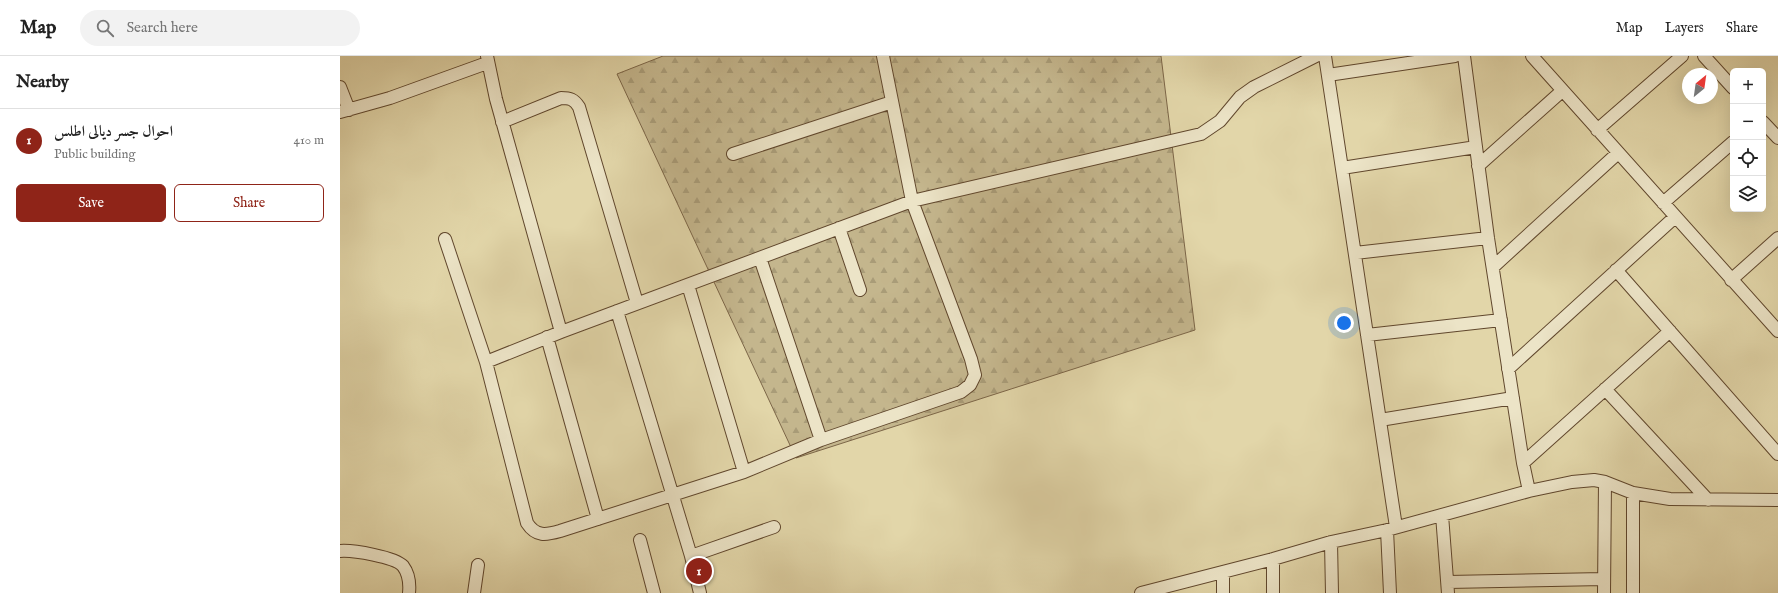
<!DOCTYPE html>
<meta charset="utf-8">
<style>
:root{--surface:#fff;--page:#f2f2f2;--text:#222;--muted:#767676;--line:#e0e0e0;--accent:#8f2418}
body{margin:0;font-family:"IM FELL English",Amiri,serif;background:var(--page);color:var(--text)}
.controls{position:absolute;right:12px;top:12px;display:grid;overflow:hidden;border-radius:6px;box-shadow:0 4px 16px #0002}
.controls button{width:36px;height:36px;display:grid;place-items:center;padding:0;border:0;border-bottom:1px solid var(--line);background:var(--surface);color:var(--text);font:20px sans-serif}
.compass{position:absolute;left:1342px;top:12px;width:36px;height:36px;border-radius:50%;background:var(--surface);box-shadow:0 4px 16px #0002;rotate:29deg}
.you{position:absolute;left:1004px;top:267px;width:14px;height:14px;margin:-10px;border:3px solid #fff;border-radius:50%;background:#1a73e8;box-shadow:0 0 0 6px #1a73e833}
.badge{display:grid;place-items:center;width:26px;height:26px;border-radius:50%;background:var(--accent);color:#fff;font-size:13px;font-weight:700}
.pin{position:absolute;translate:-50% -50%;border:2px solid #fff;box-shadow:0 1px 4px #0006}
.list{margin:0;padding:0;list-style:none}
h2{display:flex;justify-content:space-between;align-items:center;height:52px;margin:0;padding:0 16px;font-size:17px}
h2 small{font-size:13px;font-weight:400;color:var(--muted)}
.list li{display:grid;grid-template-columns:26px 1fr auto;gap:12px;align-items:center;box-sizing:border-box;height:64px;padding:0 16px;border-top:1px solid var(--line)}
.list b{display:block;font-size:15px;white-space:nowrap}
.list p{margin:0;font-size:13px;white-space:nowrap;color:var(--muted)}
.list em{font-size:13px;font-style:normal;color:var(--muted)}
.actions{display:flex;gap:8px;padding:12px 16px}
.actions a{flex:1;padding:9px 0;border:1px solid var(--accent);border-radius:6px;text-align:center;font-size:14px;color:var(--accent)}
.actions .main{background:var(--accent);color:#fff}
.icon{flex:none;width:22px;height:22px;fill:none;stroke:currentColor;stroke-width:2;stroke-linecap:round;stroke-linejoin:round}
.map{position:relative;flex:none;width:1438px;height:537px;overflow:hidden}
header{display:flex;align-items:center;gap:24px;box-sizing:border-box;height:56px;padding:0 20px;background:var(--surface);border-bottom:1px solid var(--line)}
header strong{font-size:19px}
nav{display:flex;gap:22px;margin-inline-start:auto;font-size:14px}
.search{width:280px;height:36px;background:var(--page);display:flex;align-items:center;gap:10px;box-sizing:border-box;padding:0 14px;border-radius:22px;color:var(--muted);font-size:15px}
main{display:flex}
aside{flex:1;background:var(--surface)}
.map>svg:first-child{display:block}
</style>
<header>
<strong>Map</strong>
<div class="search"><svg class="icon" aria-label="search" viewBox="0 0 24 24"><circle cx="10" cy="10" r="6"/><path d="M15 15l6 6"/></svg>Search here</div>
<nav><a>Map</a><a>Layers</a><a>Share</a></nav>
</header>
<main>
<aside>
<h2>Nearby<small></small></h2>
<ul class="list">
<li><span class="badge">1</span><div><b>احوال جسر ديالى اطلس</b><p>Public building</p></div><em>410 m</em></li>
</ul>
<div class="actions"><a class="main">Save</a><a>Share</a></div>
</aside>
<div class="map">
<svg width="1438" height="537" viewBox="0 0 1438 537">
<defs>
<pattern id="forest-firs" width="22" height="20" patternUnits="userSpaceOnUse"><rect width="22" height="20" fill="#c4b68d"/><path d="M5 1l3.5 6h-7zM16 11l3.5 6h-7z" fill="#a99c78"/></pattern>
</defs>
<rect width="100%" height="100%" fill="#e2d6a9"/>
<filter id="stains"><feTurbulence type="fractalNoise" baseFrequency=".005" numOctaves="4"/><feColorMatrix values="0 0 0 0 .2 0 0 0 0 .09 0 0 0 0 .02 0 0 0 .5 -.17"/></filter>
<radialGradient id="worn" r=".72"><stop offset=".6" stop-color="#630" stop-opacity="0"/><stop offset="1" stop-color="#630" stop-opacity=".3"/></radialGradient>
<!-- forest -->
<path fill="url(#forest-firs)" stroke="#7c6648" d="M 323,0 L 821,0 L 855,274 L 456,402 L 277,18 Z"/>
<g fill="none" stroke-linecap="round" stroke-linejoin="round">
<!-- minor casing -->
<g stroke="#60472d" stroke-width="14">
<path id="minor" d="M 147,0 L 156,43 L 221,276
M 985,0 L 1056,471
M 1124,0 L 1148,182 L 1183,407 L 1189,435
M 1192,0 L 1438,275
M 1364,0 L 1393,32
M 988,19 L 1115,0
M 0,31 L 9,54
M 0,56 L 50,42 L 147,7
M 162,66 L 221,42 C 230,42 234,43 239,51 L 297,247
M 1423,66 L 1438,82
M 1257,74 L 1342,0
M 393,98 L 552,46
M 1138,110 L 1222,35
M 1002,112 L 1136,91
M 1323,147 L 1393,86
M 499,172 L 520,234
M 105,183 L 146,306 L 187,467 C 196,481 206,479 220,475 L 404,416 L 481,384 L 621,336 L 630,329 L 635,319 L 631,303 L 572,145 L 543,0
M 1015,197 L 1148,182
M 420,202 L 481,384
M 1153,211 L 1278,97
M 1276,214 L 1438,398
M 1391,224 L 1438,182
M 348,229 L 404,416
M 277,255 L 351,500 L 360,537
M 1027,279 L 1161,264
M 207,281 L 258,463
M 146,306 L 221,276 L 572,145 L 861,78 L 880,65 L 900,41 L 914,31 L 976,0
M 1168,313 L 1335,161
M 1265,333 L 1368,444
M 1040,364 L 1173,342
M 1183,407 L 1330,275
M 1293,437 L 1293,537
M 1102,459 L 1108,537
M 1047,474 L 1050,537
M 300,484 L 314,537
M 991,486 L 992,537
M 0,495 C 13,494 55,501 63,510 C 69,518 70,527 69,537
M 351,500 L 434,471
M 933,503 L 933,537
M 883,516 L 883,537
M 1108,526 L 1264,523
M 134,537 L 138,509
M 801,537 L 933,503 L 991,486 L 1047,474 L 1189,435 L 1232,426 L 1254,424 L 1265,426 L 1293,437 L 1330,443 L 1438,444
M 1264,537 L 1265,426"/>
</g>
<!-- minor -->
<use href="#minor" stroke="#ece4c7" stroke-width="12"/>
</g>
<rect width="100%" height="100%" filter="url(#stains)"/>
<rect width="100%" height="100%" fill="url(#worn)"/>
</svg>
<div class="controls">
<button>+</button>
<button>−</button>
<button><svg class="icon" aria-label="locate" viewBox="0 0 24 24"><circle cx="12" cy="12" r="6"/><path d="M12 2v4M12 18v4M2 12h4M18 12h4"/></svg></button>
<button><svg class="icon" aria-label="layers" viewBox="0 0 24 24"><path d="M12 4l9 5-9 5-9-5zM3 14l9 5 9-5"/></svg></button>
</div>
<svg class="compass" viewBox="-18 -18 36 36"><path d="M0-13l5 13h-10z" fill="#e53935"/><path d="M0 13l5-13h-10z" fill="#767676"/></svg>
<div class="you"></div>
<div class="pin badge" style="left:359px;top:515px">1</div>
</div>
</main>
